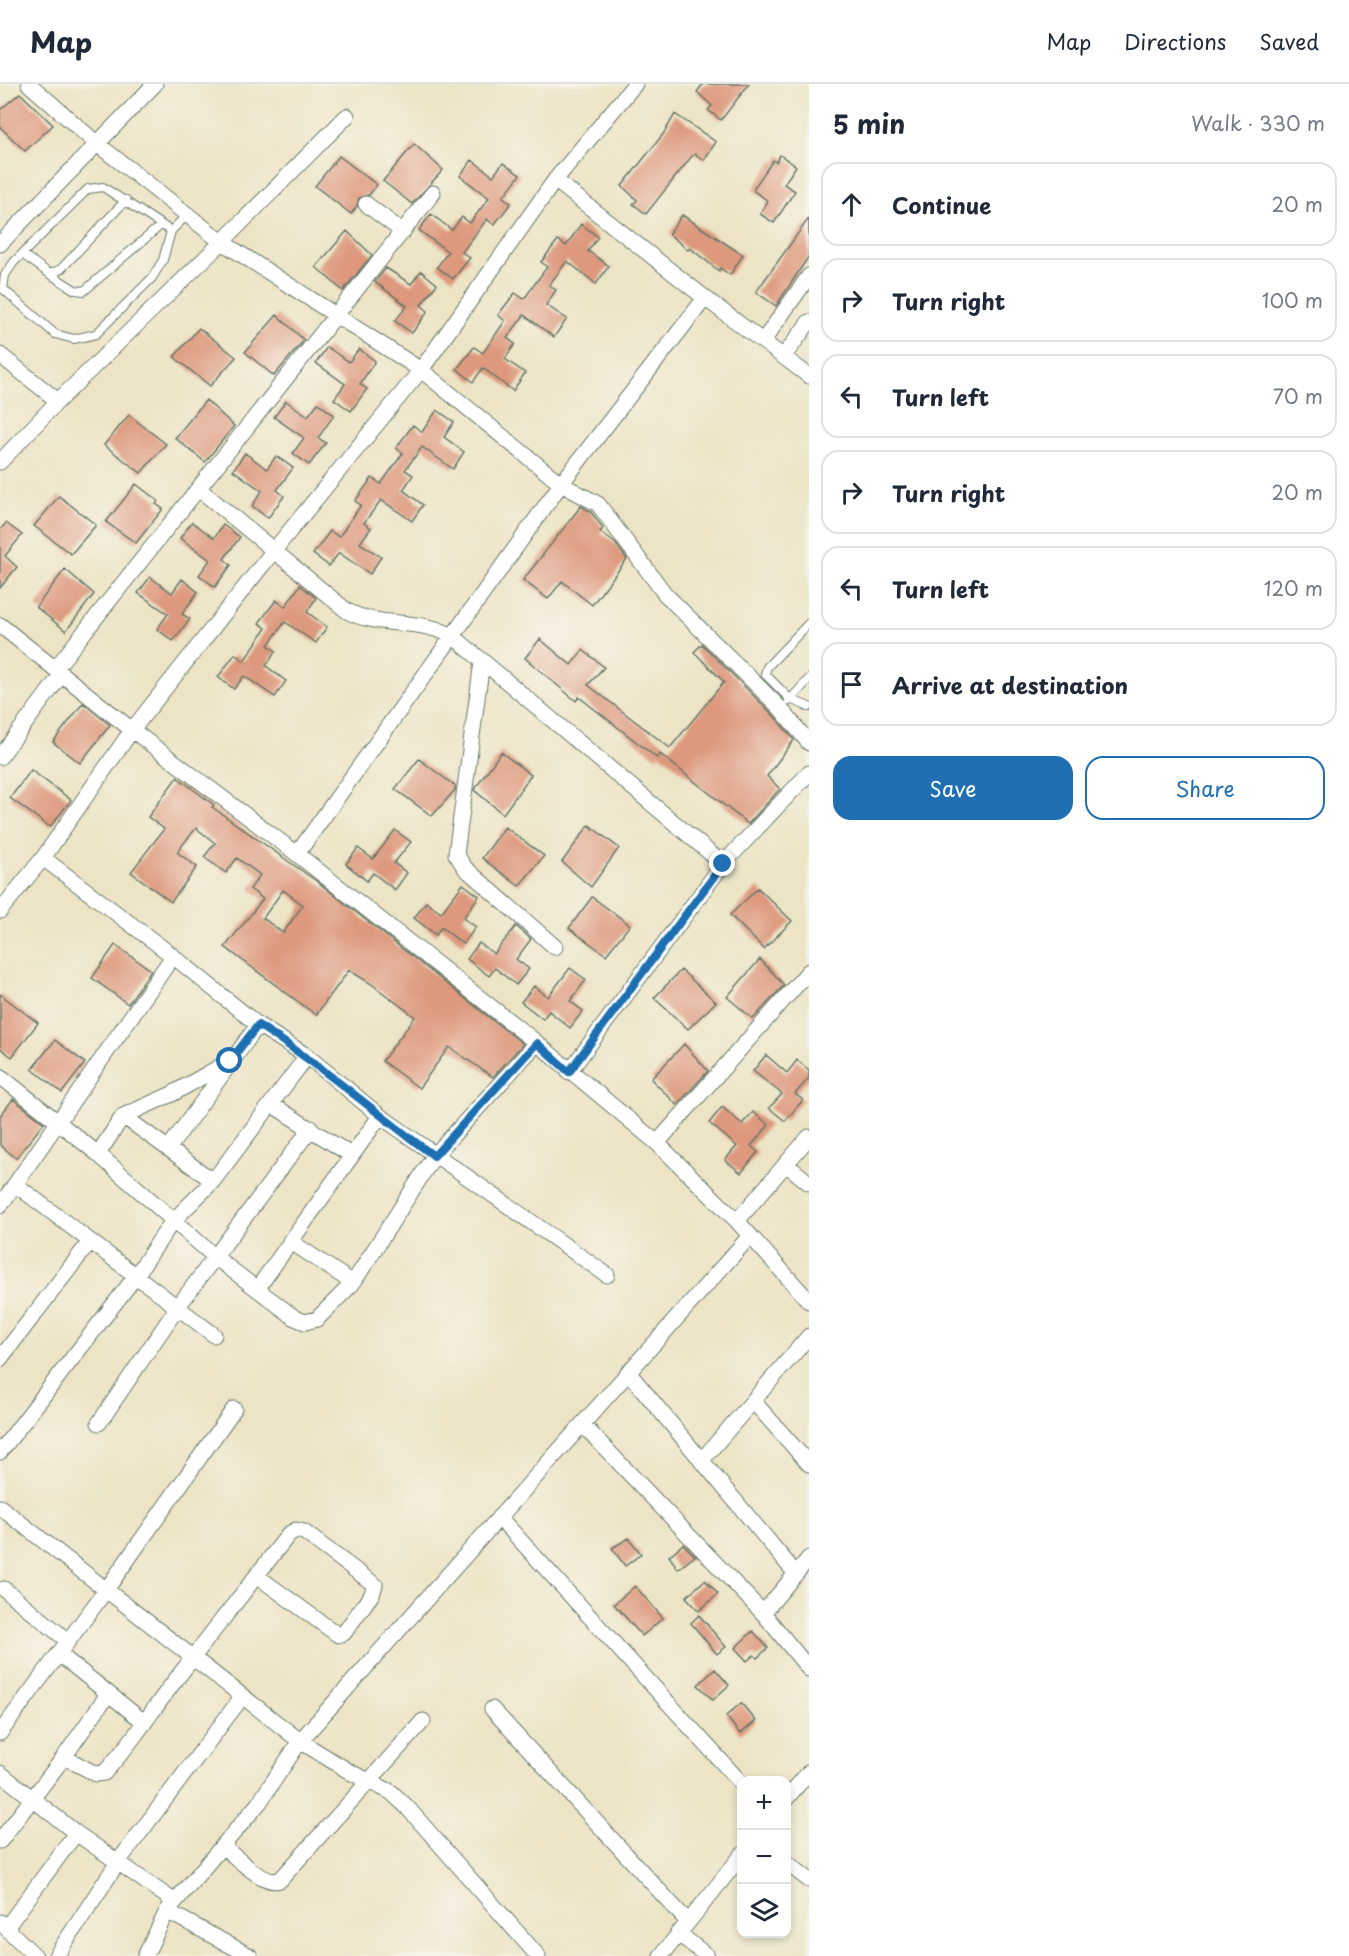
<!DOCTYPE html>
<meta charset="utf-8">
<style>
:root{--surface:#fff;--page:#f6f6f7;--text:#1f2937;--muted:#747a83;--line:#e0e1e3;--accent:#1f6fb2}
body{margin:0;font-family:"Playpen Sans",sans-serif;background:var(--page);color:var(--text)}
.controls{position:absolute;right:18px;bottom:18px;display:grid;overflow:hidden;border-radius:12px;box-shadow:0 3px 9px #0003}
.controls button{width:54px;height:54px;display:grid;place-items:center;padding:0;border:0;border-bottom:2px solid var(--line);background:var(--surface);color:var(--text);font:30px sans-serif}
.stop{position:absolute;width:18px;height:18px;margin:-14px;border:4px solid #1f6fb2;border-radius:50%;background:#fff}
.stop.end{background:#1f6fb2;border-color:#fff;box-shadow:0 2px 6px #0008}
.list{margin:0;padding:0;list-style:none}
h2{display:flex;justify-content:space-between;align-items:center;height:78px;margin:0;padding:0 24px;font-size:26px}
h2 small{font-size:20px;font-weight:400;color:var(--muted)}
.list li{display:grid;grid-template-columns:39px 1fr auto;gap:18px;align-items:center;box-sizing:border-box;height:84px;margin:0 12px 12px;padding:0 12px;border:2px solid var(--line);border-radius:18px}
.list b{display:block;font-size:22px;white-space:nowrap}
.list em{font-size:20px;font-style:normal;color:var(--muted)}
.actions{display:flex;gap:12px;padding:18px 24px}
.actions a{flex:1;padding:14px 0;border:2px solid var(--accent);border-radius:18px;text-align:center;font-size:21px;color:var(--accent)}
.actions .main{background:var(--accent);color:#fff}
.icon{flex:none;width:33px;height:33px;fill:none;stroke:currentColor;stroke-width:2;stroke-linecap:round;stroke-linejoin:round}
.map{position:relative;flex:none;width:809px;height:1872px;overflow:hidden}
header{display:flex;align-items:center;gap:36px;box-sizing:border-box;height:84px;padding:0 30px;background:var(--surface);border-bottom:2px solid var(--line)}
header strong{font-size:28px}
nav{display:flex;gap:33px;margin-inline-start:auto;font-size:21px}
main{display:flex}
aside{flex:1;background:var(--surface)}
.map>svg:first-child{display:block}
</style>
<header>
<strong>Map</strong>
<nav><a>Map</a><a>Directions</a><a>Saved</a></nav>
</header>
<main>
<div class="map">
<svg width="809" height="1872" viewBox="0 0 809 1872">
<rect width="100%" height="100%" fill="#f7f3e8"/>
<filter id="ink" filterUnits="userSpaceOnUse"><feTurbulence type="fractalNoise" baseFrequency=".0167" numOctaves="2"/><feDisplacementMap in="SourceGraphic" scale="12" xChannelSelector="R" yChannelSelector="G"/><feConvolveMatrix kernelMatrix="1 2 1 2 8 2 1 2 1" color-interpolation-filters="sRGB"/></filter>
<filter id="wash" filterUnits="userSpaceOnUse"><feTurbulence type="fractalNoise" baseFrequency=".008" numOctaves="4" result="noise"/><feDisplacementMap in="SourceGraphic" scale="24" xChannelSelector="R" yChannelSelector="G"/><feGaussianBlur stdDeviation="1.35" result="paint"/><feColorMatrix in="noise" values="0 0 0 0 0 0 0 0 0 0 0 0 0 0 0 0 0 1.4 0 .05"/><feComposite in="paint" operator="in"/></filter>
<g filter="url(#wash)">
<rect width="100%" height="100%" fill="#ece4c5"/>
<g id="blocks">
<!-- building -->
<path fill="#dd987d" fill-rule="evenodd" d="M 703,0 L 749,0 L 721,36 L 708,26 L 712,22 L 697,8 Z
M 20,9 L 53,41 L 25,67 L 0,43 L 0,26 Z
M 675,30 L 716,58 L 704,76 L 695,70 L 692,72 L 646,130 L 633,120 L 637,116 L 622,102 L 664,49 Z
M 414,60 L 443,86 L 412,120 L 383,97 Z
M 780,71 L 796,82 L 784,100 L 795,107 L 774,139 L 760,130 L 768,117 L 754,107 L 754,104 L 773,76 L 776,78 Z
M 339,72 L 377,101 L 369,111 L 359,114 L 357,122 L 351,130 L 315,102 Z
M 472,76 L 493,92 L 503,79 L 520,91 L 503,113 L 511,119 L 494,141 L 487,135 L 462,168 L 470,174 L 453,195 L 437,183 L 448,168 L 419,146 L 431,130 L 452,146 L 462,133 L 470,139 L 489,114 L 460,92 Z
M 682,131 L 743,171 L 730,191 L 720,184 L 719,187 L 690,164 L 688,166 L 669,150 Z
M 809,134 L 809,172 L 776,222 L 756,208 Z
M 581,140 L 598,153 L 588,167 L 609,182 L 596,200 L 567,177 L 549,201 L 556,206 L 546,221 L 567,235 L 554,253 L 524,231 L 507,254 L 515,260 L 505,275 L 525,289 L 513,307 L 483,284 L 473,298 L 457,285 L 474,263 L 483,269 L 505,237 L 498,231 L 515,209 L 524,215 L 547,183 L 541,178 L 558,156 L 566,162 Z
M 347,147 L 372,171 L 343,207 L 316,183 Z
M 386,184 L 411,200 L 421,187 L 437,200 L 421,221 L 428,227 L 412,249 L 395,237 L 407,222 L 375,198 Z
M 277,231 L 304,256 L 274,292 L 245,268 Z
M 199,244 L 236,273 L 210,302 L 174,273 Z
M 327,263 L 349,278 L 359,265 L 375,277 L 360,300 L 367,305 L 351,327 L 334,315 L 345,300 L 316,279 Z
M 206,316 L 234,342 L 205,378 L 175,354 Z
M 286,317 L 308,332 L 318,319 L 334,331 L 318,354 L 326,359 L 309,381 L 293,369 L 304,354 L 274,333 Z
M 437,326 L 454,338 L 444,353 L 464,368 L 453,385 L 422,363 L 405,386 L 413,391 L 403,406 L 423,421 L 412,437 L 381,416 L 364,439 L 371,444 L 360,459 L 381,473 L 370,490 L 339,469 L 329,482 L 313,470 L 330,447 L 339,453 L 361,421 L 355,417 L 372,394 L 381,400 L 403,369 L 396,364 L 413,341 L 422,348 Z
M 129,331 L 166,360 L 141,389 L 104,361 Z
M 245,369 L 267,385 L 276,372 L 293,384 L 277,406 L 284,412 L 268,434 L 252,422 L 262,407 L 233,386 Z
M 136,400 L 158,417 L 156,420 L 163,425 L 136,459 L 106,438 Z
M 59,412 L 96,441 L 71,470 L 34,442 Z
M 581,422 L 591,428 L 603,444 L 600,448 L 615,459 L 627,475 L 592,521 L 562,497 L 548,515 L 523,496 Z
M 192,438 L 214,454 L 223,441 L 240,453 L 224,475 L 231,481 L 215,503 L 199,491 L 210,476 L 180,454 Z
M 6,439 L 22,451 L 5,472 L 17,483 L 0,504 L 0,446 Z
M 65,485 L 94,510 L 66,547 L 36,523 Z
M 150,493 L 172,509 L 182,495 L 198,508 L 182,530 L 190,535 L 173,557 L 157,545 L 168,530 L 138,509 Z
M 300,501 L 316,514 L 307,528 L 327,543 L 316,559 L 285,538 L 268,561 L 276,567 L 266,582 L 286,597 L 275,613 L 244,592 L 234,605 L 218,593 L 235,570 L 244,577 L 266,544 L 259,539 L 276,516 L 285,523 Z
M 540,555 L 571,581 L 583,566 L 604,583 L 588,601 L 670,664 L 724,598 L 694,568 L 702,560 L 774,632 L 794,656 L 767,692 L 780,705 L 748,740 L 660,670 L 657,674 L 579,613 L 576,617 L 525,574 Z
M 83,619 L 110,641 L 80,679 L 53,658 Z
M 501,668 L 531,691 L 503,730 L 474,706 Z
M 419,675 L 455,702 L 455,706 L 432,732 L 395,705 Z
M 31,686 L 71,716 L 50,743 L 10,714 Z
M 177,693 L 214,721 L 212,723 L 319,799 L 523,960 L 493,993 L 449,963 L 419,1004 L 382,977 L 415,933 L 370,899 L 349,886 L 316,931 L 242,876 L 225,863 L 263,815 L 250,805 L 260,791 L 237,774 L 226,789 L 204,773 L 215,759 L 196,744 L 177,768 L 197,783 L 171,818 L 131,788 L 164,745 L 148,733 ZM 283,806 L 303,821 L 283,849 L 263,834 Z
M 589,741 L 619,764 L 591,803 L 562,778 Z
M 505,743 L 544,772 L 519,802 L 482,774 Z
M 395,746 L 411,758 L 394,779 L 407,789 L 395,806 L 373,789 L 367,797 L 346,780 L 358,764 L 373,775 Z
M 463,800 L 479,812 L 463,834 L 476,843 L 463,860 L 441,843 L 436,851 L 414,834 L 426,818 L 441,829 Z
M 758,804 L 792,837 L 764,865 L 730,831 Z
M 592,813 L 630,841 L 606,871 L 569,844 Z
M 516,842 L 531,855 L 516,875 L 529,885 L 516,901 L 495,884 L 489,892 L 467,875 L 479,859 L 494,870 Z
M 115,861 L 151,886 L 128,920 L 92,894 Z
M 760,875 L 784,901 L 753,935 L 727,913 Z
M 570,884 L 586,896 L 570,917 L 583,927 L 570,944 L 549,927 L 543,935 L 521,918 L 534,902 L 548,913 Z
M 681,886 L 716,918 L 688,945 L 654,914 Z
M 0,910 L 38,939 L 12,973 L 0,964 Z
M 55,956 L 85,979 L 62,1009 L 32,985 Z
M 684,960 L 708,987 L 677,1021 L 651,995 Z
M 766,971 L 787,989 L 797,976 L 809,986 L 809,994 L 795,1010 L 803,1016 L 785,1037 L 769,1024 L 782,1010 L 753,987 Z
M 13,1015 L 44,1039 L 16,1074 L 0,1061 L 0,1032 Z
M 722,1023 L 742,1040 L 753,1028 L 769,1041 L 751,1062 L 758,1068 L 741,1089 L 725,1076 L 737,1062 L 709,1039 Z
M 629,1454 L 641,1470 L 625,1482 L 612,1464 Z
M 683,1460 L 695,1472 L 678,1485 L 669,1472 Z
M 705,1496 L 718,1510 L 699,1527 L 686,1513 Z
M 635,1502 L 663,1534 L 642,1552 L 614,1520 Z
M 699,1531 L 726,1563 L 717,1570 L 691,1539 Z
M 753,1547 L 768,1564 L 757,1574 L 754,1571 L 747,1577 L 735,1564 Z
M 715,1585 L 729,1601 L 713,1616 L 698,1601 Z
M 741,1619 L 756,1637 L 740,1650 L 726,1632 Z"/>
</g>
</g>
<g filter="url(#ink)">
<use href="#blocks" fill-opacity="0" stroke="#677767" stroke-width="1.5"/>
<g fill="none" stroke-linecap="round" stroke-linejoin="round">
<!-- lane casing -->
<g stroke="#677767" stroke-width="10">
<path id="lane" d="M 171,147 L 103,103 L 88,105 L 14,178 L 5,191 L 3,205 L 55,250 L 74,255 L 96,250 L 152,194 L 163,176 L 171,147 L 187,131
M 22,170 L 50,190 L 61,185 L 126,116
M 50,190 L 75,206 L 84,207 L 161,141
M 809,539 L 767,583 L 765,590 L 790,615 L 809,623
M 789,617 L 809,595"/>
</g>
<!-- street casing -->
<g stroke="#677767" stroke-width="17">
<path id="street" d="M 29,0 L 96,59 L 222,158 L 421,286 L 561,400 L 598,420 L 665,510 L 781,625 L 809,659
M 555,96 L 705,214 L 809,292
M 366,120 L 403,148
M 0,160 L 155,0
M 763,257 L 809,192
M 0,271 L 58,317
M 784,272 L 809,238
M 0,378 L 58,317 L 222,158 L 347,32
M 199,405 L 347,527 C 381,545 421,533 454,553 L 723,780
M 0,541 L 132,646 L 297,770 L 537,959 L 657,1059 L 737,1137 L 809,1217
M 482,578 L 456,770 L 465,784 L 555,863
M 55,585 L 433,109
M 0,673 L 62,590
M 297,770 L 561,400 L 705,214
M 43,774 L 173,872 L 258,941 L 307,972 L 380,1032 L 607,1191
M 0,827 L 43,774 L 132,646 L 275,465 L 421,286 L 555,96 L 635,0
M 569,988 L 723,780 L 809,689
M 0,992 L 98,1070 L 215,1173 L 295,1234 L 305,1238 L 317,1235 L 353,1199 L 434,1072 L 537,959
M 271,1020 L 351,1071
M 123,1032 L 213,1097
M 657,1059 L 809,887
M 168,1065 L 258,941
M 98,1070 L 123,1032 L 172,1010 L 230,977
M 786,1080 L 809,1099
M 16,1101 L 214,1251
M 0,1122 L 173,872
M 737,1137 L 809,1053
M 290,1157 L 353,1199
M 257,1205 L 380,1032
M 0,1275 L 89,1159
M 628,1288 L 796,1490
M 753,1317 L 809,1380
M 99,1339 L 177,1224 L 311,1044
M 582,1340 L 763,1529 L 809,1585
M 0,1368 L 135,1193 L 172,1138 L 213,1097 L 307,972
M 701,1377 L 809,1252
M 0,1423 L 300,1657 L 350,1688 L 391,1708 L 406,1722 L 538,1872
M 499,1433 L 742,1700
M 4,1505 L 68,1557
M 763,1529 L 809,1474
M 59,1570 L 144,1638
M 492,1625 L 688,1838
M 0,1649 L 106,1506 L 234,1325
M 64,1673 L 108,1610
M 0,1689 L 76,1749 L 175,1818
M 786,1715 L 809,1688
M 0,1757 L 64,1673 L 96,1690 L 104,1689 C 129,1663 149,1631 171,1602 C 210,1551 249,1501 289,1450 L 296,1446 L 304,1448 L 375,1501 L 372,1510 L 344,1549 L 338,1551 L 257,1492
M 223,1763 C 237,1773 263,1802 280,1796 L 423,1637
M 786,1778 L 809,1796
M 167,1827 L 250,1872
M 0,1838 L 35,1872
M 6,1844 L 76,1749
M 678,1849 L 707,1872
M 56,1872 L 118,1778 L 242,1613
M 145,1872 L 167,1827 L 259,1719 L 300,1657 L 750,1152
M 661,1872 L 742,1771"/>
</g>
<!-- lane -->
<use href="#lane" stroke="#fff" stroke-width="8"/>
<!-- street -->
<use href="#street" stroke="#fff" stroke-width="15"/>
</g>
</g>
<g fill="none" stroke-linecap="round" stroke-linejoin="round" filter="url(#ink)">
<!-- route -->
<path stroke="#1f6fb2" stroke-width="8" d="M 230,977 L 258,941 C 320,980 375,1029 434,1072 L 537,959 L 569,988 L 723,780"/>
</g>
</svg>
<div class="controls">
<button>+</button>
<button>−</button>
<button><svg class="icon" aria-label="layers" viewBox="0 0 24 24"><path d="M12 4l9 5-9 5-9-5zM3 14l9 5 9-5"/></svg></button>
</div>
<div class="stop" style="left:230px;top:977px"></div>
<div class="stop end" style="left:723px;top:780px"></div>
</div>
<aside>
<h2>5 min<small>Walk · 330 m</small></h2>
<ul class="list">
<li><svg class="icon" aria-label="ahead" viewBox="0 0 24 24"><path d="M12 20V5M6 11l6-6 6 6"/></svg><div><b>Continue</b></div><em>20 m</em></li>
<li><svg class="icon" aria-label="right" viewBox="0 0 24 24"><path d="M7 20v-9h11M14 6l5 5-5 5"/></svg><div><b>Turn right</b></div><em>100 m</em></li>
<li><svg class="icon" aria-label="left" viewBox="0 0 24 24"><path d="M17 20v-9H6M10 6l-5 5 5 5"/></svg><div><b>Turn left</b></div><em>70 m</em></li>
<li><svg class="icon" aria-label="right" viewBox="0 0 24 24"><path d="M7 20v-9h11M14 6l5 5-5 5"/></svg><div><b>Turn right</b></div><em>20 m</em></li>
<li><svg class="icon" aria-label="left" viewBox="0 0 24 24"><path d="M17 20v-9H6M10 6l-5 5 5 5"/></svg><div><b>Turn left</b></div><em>120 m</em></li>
<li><svg class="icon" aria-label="arrive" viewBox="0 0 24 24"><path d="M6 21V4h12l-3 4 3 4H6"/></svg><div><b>Arrive at destination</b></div></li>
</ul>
<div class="actions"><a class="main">Save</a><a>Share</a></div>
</aside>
</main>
